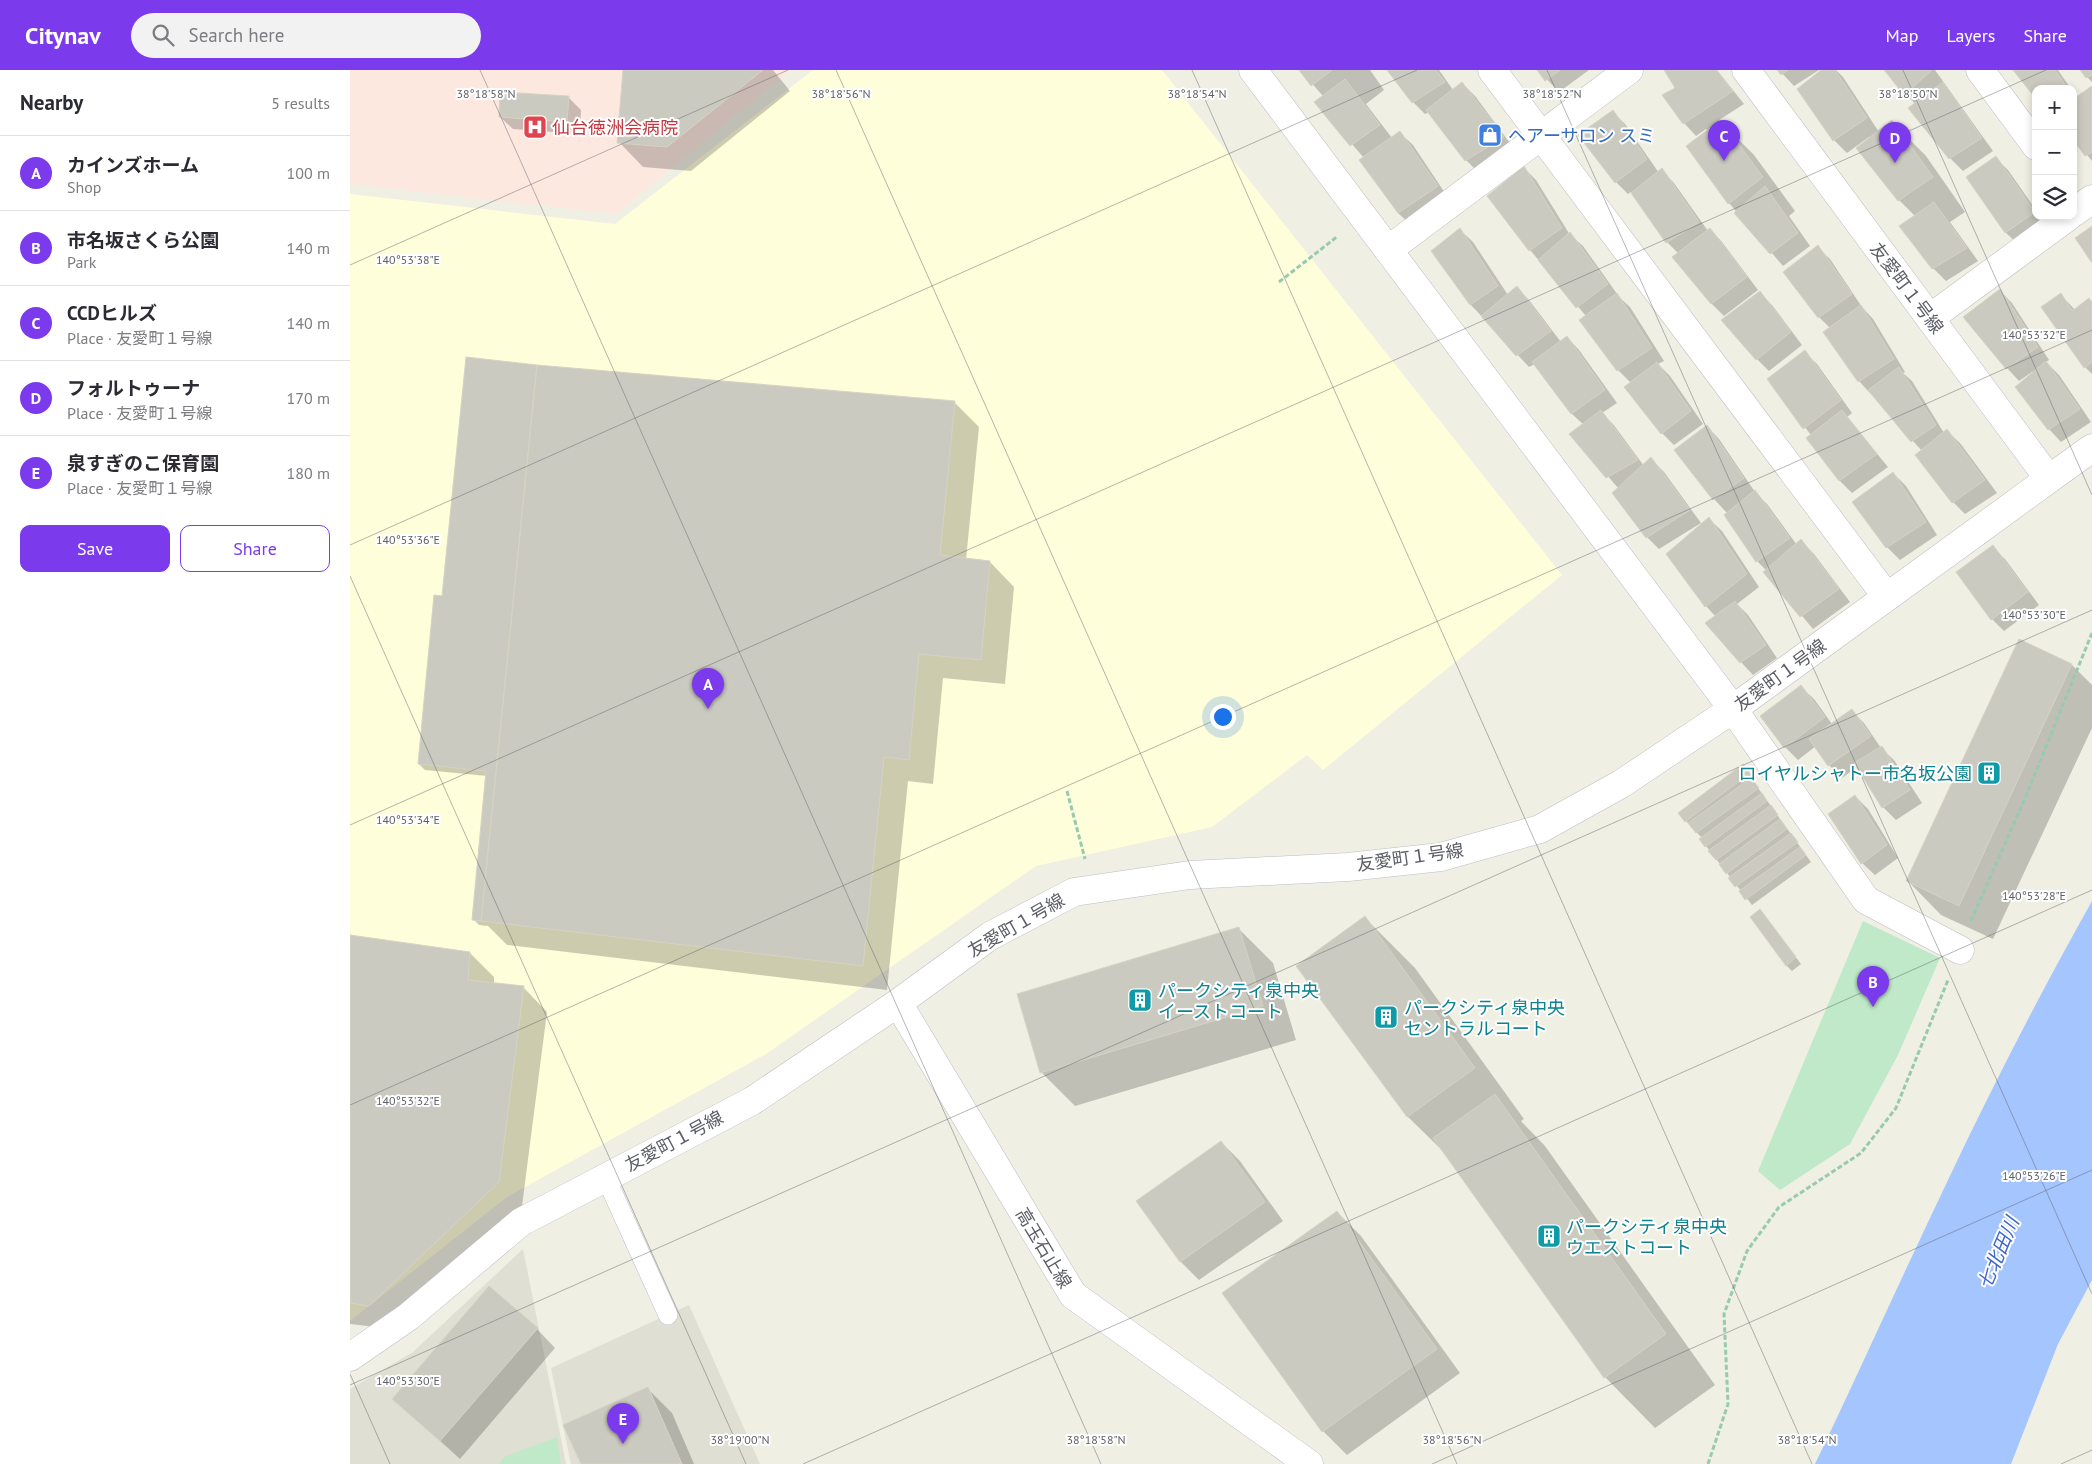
<!DOCTYPE html>
<meta charset="utf-8">
<style>
:root{--surface:#fff;--page:#f2f2f3;--text:#2b2b33;--muted:#7c7c81;--line:#e1e1e2;--accent:#7c3aed}
body{margin:0;font-family:"PT Sans","Noto Sans JP",sans-serif;background:var(--page);color:var(--text)}
.controls{position:absolute;right:15px;top:15px;display:grid;overflow:hidden;border-radius:10px;box-shadow:0 2px 8px #0003}
.controls button{width:45px;height:45px;display:grid;place-items:center;padding:0;border:0;border-bottom:1px solid var(--line);background:var(--surface);color:var(--text);font:25px sans-serif}
.you{position:absolute;left:872px;top:646px;width:18px;height:18px;margin:-12px;border:4px solid #fff;border-radius:50%;background:#1a73e8;box-shadow:0 0 0 8px #1a73e833}
.badge{display:grid;place-items:center;width:32px;height:32px;border-radius:50%;background:var(--accent);color:#fff;font-size:16px;font-weight:700}
.pin{position:absolute;translate:-50% -41px;filter:drop-shadow(0 1px 2px #0008)}
.pin::after{content:'';position:absolute;top:26px;width:18px;height:15px;background:inherit;clip-path:polygon(0 0,100% 0,50% 100%)}
.list{margin:0;padding:0;list-style:none}
h2{display:flex;justify-content:space-between;align-items:center;height:65px;margin:0;padding:0 20px;font-size:21px}
h2 small{font-size:16px;font-weight:400;color:var(--muted)}
.list li{display:grid;grid-template-columns:32px 1fr auto;gap:15px;align-items:center;box-sizing:border-box;height:75px;padding:0 20px;border-top:1px solid var(--line)}
.list b{display:block;font-size:19px;white-space:nowrap}
.list p{margin:0;font-size:16px;white-space:nowrap;color:var(--muted)}
.list em{font-size:16px;font-style:normal;color:var(--muted)}
.actions{display:flex;gap:10px;padding:15px 20px}
.actions a{flex:1;padding:11px 0;border:1px solid var(--accent);border-radius:10px;text-align:center;font-size:18px;color:var(--accent)}
.actions .main{background:var(--accent);color:#fff}
.icon{flex:none;width:28px;height:28px;fill:none;stroke:currentColor;stroke-width:2;stroke-linecap:round;stroke-linejoin:round}
.map{position:relative;flex:none;width:1742px;height:1394px;overflow:hidden}
header{display:flex;align-items:center;gap:30px;box-sizing:border-box;height:70px;padding:0 25px;background:var(--accent);color:#fff}
header strong{font-size:24px}
nav{display:flex;gap:28px;margin-inline-start:auto;font-size:18px}
.search{width:350px;height:45px;background:var(--page);display:flex;align-items:center;gap:12px;box-sizing:border-box;padding:0 18px;border-radius:28px;color:var(--muted);font-size:19px}
main{display:flex}
aside{flex:1;background:var(--surface)}
.map>svg:first-child{display:block}
</style>
<header>
<strong>Citynav</strong>
<div class="search"><svg class="icon" aria-label="search" viewBox="0 0 24 24"><circle cx="10" cy="10" r="6"/><path d="M15 15l6 6"/></svg>Search here</div>
<nav><a>Map</a><a>Layers</a><a>Share</a></nav>
</header>
<main>
<aside>
<h2>Nearby<small>5 results</small></h2>
<ul class="list">
<li><span class="badge">A</span><div><b>カインズホーム</b><p>Shop</p></div><em>100 m</em></li>
<li><span class="badge">B</span><div><b>市名坂さくら公園</b><p>Park</p></div><em>140 m</em></li>
<li><span class="badge">C</span><div><b>CCDヒルズ</b><p>Place · 友愛町１号線</p></div><em>140 m</em></li>
<li><span class="badge">D</span><div><b>フォルトゥーナ</b><p>Place · 友愛町１号線</p></div><em>170 m</em></li>
<li><span class="badge">E</span><div><b>泉すぎのこ保育園</b><p>Place · 友愛町１号線</p></div><em>180 m</em></li>
</ul>
<div class="actions"><a class="main">Save</a><a>Share</a></div>
</aside>
<div class="map">
<svg width="1742" height="1394" viewBox="0 0 1742 1394">
<rect width="100%" height="100%" fill="#f0efe4"/>
<!-- commercial -->
<path fill="#fffeda" d="M 463,0 L 812,0 L 1212,505 L 973,700 L 957,685 L 862,757 L 686,796 L 416,984 L 157,1127 L 0,1251 L 0,124 L 265,154 Z"/>
<!-- education -->
<path fill="#e0dfd3" d="M 173,1179 L 216,1394 L 0,1394 L 0,1319 L 63,1282 Z
M 339,1235 L 410,1394 L 221,1394 L 201,1298 Z"/>
<!-- medical -->
<path fill="#fde8e0" d="M 0,0 L 440,0 L 266,144 L 0,114 Z"/>
<!-- green -->
<path fill="#bfe9c8" d="M 1513,851 L 1590,888 L 1548,985 L 1500,1074 L 1430,1120 L 1408,1101 Z
M 207,1367 L 211,1394 L 149,1394 L 154,1387 Z"/>
<!-- water -->
<path fill="#a5c5ff" d="M 1742,831 L 1742,1210 L 1708,1274 L 1661,1394 L 1465,1394 C 1510,1300 1553,1204 1598,1110 C 1643,1015 1691,922 1742,831 Z"/>
<!-- shadow -->
<path fill="#0003" d="M 275,0 L 423,0 L 440,21 L 341,101 L 293,97 L 269,72 Z
M 950,0 L 1020,0 L 1034,20 L 1016,34 L 1042,68 L 1050,63 L 1063,75 L 1099,129 L 1061,155 L 1048,143 L 1014,88 L 966,32 L 973,26 Z
M 1038,0 L 1089,0 L 1103,20 L 1112,13 L 1125,26 L 1165,80 L 1128,102 L 1116,90 L 1079,42 L 1075,44 L 1063,32 Z
M 1188,0 L 1239,0 L 1209,22 Z
M 1316,0 L 1367,0 L 1394,34 L 1369,50 L 1404,85 L 1445,141 L 1439,146 L 1460,176 L 1433,196 L 1379,133 L 1358,61 L 1356,59 L 1346,66 L 1334,53 L 1313,25 L 1327,19 Z
M 1429,0 L 1469,0 L 1444,16 Z
M 1473,0 L 1486,0 L 1493,7 L 1529,62 L 1542,52 L 1576,86 L 1615,142 L 1600,152 L 1628,191 L 1596,211 L 1583,198 L 1565,146 L 1549,130 L 1519,67 L 1497,83 L 1484,70 L 1449,19 Z
M 1536,0 L 1585,0 L 1643,81 L 1613,101 L 1600,88 L 1565,34 Z
M 1665,0 L 1708,0 L 1721,19 L 1686,19 Z
M 1732,0 L 1742,0 L 1742,12 L 1737,7 Z
M 1742,18 L 1742,91 L 1723,68 L 1723,23 L 1727,28 Z
M 218,27 L 231,40 L 230,64 L 163,59 L 150,47 Z
M 1263,42 L 1275,54 L 1309,103 L 1312,100 L 1324,113 L 1358,161 L 1360,159 L 1372,172 L 1408,220 L 1374,246 L 1361,233 L 1328,183 L 1317,172 L 1281,122 L 1278,124 L 1266,112 Z
M 1646,88 L 1658,100 L 1686,140 L 1686,146 L 1690,146 L 1697,155 L 1668,174 L 1655,162 Z
M 1174,98 L 1186,110 L 1220,165 L 1233,176 L 1270,228 L 1280,237 L 1314,291 L 1308,294 L 1320,306 L 1353,354 L 1324,375 L 1312,363 L 1281,313 L 1268,300 L 1236,246 L 1180,180 Z
M 1110,160 L 1123,172 L 1158,225 L 1167,218 L 1179,230 L 1211,272 L 1217,267 L 1229,280 L 1267,333 L 1252,343 L 1263,354 L 1294,396 L 1301,389 L 1314,402 L 1351,453 L 1309,479 L 1297,467 L 1269,419 L 1221,364 L 1234,355 L 1222,344 L 1185,294 L 1179,297 L 1121,235 L 1082,181 Z
M 1467,177 L 1480,189 L 1512,237 L 1523,249 L 1555,302 L 1553,303 L 1562,311 L 1594,363 L 1597,361 L 1610,373 L 1647,423 L 1615,444 L 1603,432 L 1572,381 L 1509,311 L 1480,258 L 1469,247 L 1435,202 Z
M 1650,221 L 1662,233 L 1699,290 L 1696,292 L 1709,305 L 1741,352 L 1711,372 L 1699,359 L 1683,304 L 1682,302 L 1669,311 L 1657,298 Z
M 1410,223 L 1422,235 L 1452,275 L 1419,301 L 1407,289 Z
M 1711,225 L 1725,240 L 1742,233 L 1742,304 L 1735,297 Z
M 1454,282 L 1467,294 L 1502,343 L 1497,347 L 1538,397 L 1502,423 L 1490,411 L 1458,368 L 1461,365 L 1418,310 Z
M 186,296 L 605,333 L 629,357 L 616,490 L 640,492 L 664,517 L 655,614 L 593,608 L 583,714 L 558,711 L 537,920 L 157,875 L 137,855 L 137,856 L 129,855 L 123,849 L 137,706 L 75,700 L 69,694 L 93,527 Z
M 1357,356 L 1369,369 L 1405,422 L 1417,434 L 1447,475 L 1451,471 L 1464,484 L 1500,532 L 1463,559 L 1415,502 L 1417,501 L 1407,491 L 1375,445 L 1377,443 L 1364,429 Z
M 1543,403 L 1556,416 L 1587,465 L 1550,490 L 1537,477 L 1504,432 Z
M 1359,449 L 1372,461 L 1409,517 L 1387,534 L 1398,545 L 1427,588 L 1403,605 L 1391,592 L 1366,547 L 1356,536 Z
M 1642,477 L 1655,489 L 1689,535 L 1654,561 L 1642,549 Z
M 1670,570 L 1722,595 L 1742,615 L 1742,658 L 1643,869 L 1591,845 L 1558,811 Z
M 1451,617 L 1464,629 L 1482,654 L 1502,641 L 1514,653 L 1531,678 L 1544,690 L 1572,733 L 1546,750 L 1533,737 L 1508,696 L 1492,708 L 1479,695 L 1466,676 L 1448,690 L 1435,677 L 1412,646 Z
M 1393,695 L 1405,709 L 1403,711 L 1461,792 L 1402,835 L 1356,776 L 1352,768 L 1336,751 Z
M 1505,726 L 1518,739 L 1548,788 L 1525,805 L 1512,793 Z
M 1410,840 L 1451,894 L 1442,901 L 1436,895 Z
M 1015,848 L 1065,898 L 1174,1049 L 1171,1051 L 1195,1076 L 1365,1315 L 1305,1358 L 1255,1307 L 1097,1085 L 1058,1047 L 948,896 Z
M 889,859 L 923,893 L 946,970 L 725,1036 L 691,1002 Z
M 0,867 L 120,883 L 144,907 L 144,914 L 173,917 L 197,942 L 172,1136 L 44,1259 L 0,1254 Z
M 871,1072 L 890,1091 L 933,1151 L 849,1210 L 831,1192 L 788,1131 Z
M 987,1142 L 1011,1166 L 1110,1303 L 997,1385 L 973,1361 Z
M 187,1259 L 205,1278 L 110,1389 L 44,1329 Z
M 298,1319 L 322,1343 L 344,1394 L 232,1394 Z"/>
<!-- building -->
<path fill="#cbcac1" stroke="#d5d3c2" d="M 273,0 L 413,0 L 317,77 L 267,73 Z
M 949,0 L 982,0 L 961,16 Z
M 1037,0 L 1086,0 L 1095,12 L 1062,33 Z
M 1187,0 L 1210,0 L 1195,11 Z
M 1314,0 L 1366,0 L 1383,21 L 1333,54 L 1312,25 L 1325,18 Z
M 1427,0 L 1438,0 L 1431,5 Z
M 1471,0 L 1485,0 L 1517,48 L 1483,71 L 1447,19 Z
M 1534,0 L 1582,0 L 1554,25 Z
M 1663,0 L 1705,0 L 1716,16 L 1712,19 L 1686,19 L 1686,29 Z
M 1730,0 L 1742,0 L 1742,5 L 1736,8 Z
M 995,9 L 1030,55 L 1000,76 L 964,32 Z
M 1112,12 L 1154,67 L 1115,91 L 1076,40 Z
M 1593,12 L 1632,68 L 1599,89 L 1558,38 Z
M 1742,16 L 1742,82 L 1735,86 L 1723,70 L 1723,29 Z
M 150,22 L 219,26 L 217,52 L 149,47 Z
M 1263,40 L 1297,89 L 1265,113 L 1228,65 Z
M 1371,50 L 1413,107 L 1378,134 L 1336,76 Z
M 1542,50 L 1583,107 L 1548,131 L 1506,78 Z
M 1050,61 L 1088,116 L 1048,143 L 1009,90 Z
M 1646,86 L 1685,142 L 1655,163 L 1616,107 Z
M 1174,96 L 1212,158 L 1179,181 L 1137,126 Z
M 1312,98 L 1349,152 L 1316,173 L 1281,123 Z
M 1415,116 L 1448,163 L 1420,184 L 1384,143 Z
M 1584,132 L 1617,178 L 1582,199 L 1549,156 Z
M 1742,156 L 1742,193 L 1725,168 Z
M 1110,158 L 1148,216 L 1120,235 L 1081,181 Z
M 1360,158 L 1397,207 L 1361,234 L 1322,187 Z
M 1220,162 L 1258,214 L 1226,238 L 1188,190 Z
M 1468,175 L 1502,224 L 1468,248 L 1433,202 Z
M 1167,216 L 1201,261 L 1166,286 L 1131,246 Z
M 1650,219 L 1688,277 L 1656,299 L 1613,247 Z
M 1410,221 L 1441,262 L 1406,290 L 1371,250 Z
M 1267,223 L 1302,278 L 1267,301 L 1229,250 Z
M 1711,223 L 1722,241 L 1739,228 L 1742,232 L 1742,292 L 1734,298 L 1691,237 Z
M 1511,235 L 1544,289 L 1508,312 L 1473,262 Z
M 1217,266 L 1255,320 L 1221,344 L 1182,292 Z
M 1455,280 L 1491,330 L 1453,359 L 1417,309 Z
M 116,287 L 187,295 L 131,851 L 122,850 L 136,701 L 68,694 L 84,525 L 92,526 Z
M 1696,291 L 1730,339 L 1698,360 L 1665,317 Z
M 1307,292 L 1341,341 L 1311,364 L 1274,317 Z
M 187,295 L 605,331 L 590,485 L 640,491 L 631,590 L 569,584 L 559,690 L 534,687 L 513,896 L 131,851 Z
M 1549,297 L 1586,355 L 1561,372 L 1518,320 Z
M 1251,340 L 1288,390 L 1256,408 L 1219,364 Z
M 1492,340 L 1527,384 L 1489,411 L 1456,368 Z
M 1357,355 L 1394,408 L 1363,430 L 1324,380 Z
M 1597,359 L 1635,410 L 1602,433 L 1565,385 Z
M 1301,387 L 1340,440 L 1296,468 L 1262,423 Z
M 1543,402 L 1576,452 L 1536,478 L 1502,432 Z
M 1405,420 L 1440,468 L 1406,492 L 1374,445 Z
M 1359,447 L 1397,504 L 1355,537 L 1316,484 Z
M 1451,469 L 1489,519 L 1450,547 L 1413,502 Z
M 1643,475 L 1678,522 L 1641,550 L 1606,502 Z
M 1385,531 L 1416,575 L 1390,593 L 1355,553 Z
M 1669,569 L 1722,594 L 1609,836 L 1556,811 Z
M 1451,615 L 1475,647 L 1434,678 L 1410,646 Z
M 1502,639 L 1521,666 L 1478,696 L 1459,669 Z
M 1532,676 L 1560,720 L 1532,738 L 1504,693 Z
M 1393,694 L 1400,703 L 1335,752 L 1328,743 Z
M 1401,708 L 1409,718 L 1346,763 L 1338,753 Z
M 1412,723 L 1417,731 L 1355,777 L 1349,769 Z
M 1505,725 L 1537,775 L 1511,794 L 1478,744 Z
M 1421,735 L 1428,745 L 1366,790 L 1358,781 Z
M 1430,749 L 1437,759 L 1376,804 L 1369,794 Z
M 1441,763 L 1448,772 L 1385,817 L 1378,808 Z
M 1450,777 L 1456,785 L 1395,830 L 1389,821 Z
M 1410,839 L 1446,887 L 1436,896 L 1400,847 Z
M 1015,846 L 1125,998 L 1057,1047 L 946,896 Z
M 889,857 L 913,936 L 690,1003 L 667,924 Z
M 0,865 L 120,882 L 118,910 L 174,916 L 149,1112 L 19,1236 L 0,1233 Z
M 1145,1024 L 1316,1264 L 1254,1308 L 1083,1068 Z
M 871,1071 L 915,1132 L 830,1192 L 786,1131 Z
M 987,1141 L 1087,1279 L 972,1362 L 872,1223 Z
M 139,1216 L 188,1258 L 90,1371 L 42,1329 Z
M 298,1317 L 332,1394 L 231,1394 L 213,1355 Z"/>
<g fill="none" stroke-linecap="round" stroke-linejoin="round">
<!-- lane casing -->
<g stroke="#bcbdc4" stroke-width="20">
<path id="lane" d="M 256,1108 L 318,1245"/>
</g>
<!-- street casing -->
<g stroke="#bcbdc4" stroke-width="29">
<path id="street" d="M 903,0 L 1383,639 L 1516,830 L 1610,880
M 1142,0 L 1537,527
M 1630,0 L 1686,76
M 1723,143 L 1742,129
M 1038,180 L 1279,0
M 1580,248 L 1719,146
M 1699,409 L 1742,378
M 548,933 L 723,1225 L 959,1394
M 0,1287 L 58,1247 L 171,1152 L 402,1031 L 548,933 L 640,866 L 724,822 L 840,805 L 998,797 L 1091,787 L 1190,759 L 1271,714 L 1383,639 L 1699,409 L 1396,0"/>
</g>
<!-- path -->
<path stroke="#97cab0" stroke-width="3" stroke-dasharray="5 2.5" stroke-linecap="butt" d="M 929,212 L 988,166
M 717,721 L 735,789
M 1621,851 L 1676,726 L 1742,563
M 1358,1394 L 1378,1334 L 1374,1244 L 1397,1181 L 1429,1137 L 1511,1083 L 1546,1038 L 1598,910"/>
<!-- lane -->
<use href="#lane" stroke="#fff" stroke-width="19"/>
<!-- street -->
<use href="#street" stroke="#fff" stroke-width="28"/>
</g>
<!-- ticks -->
<path fill="none" stroke="#5c5e66" stroke-width="1" stroke-opacity="0.45" d="M 130,0 L 751,1394M 486,0 L 1107,1394M 842,0 L 1462,1394M 1197,0 L 1742,1224M 1553,0 L 1742,425M 0,195 L 438,0M 0,475 L 1067,0M 0,506 L 396,1394M 0,755 L 1696,0M 0,1035 L 1742,260M 0,1304 L 40,1394M 0,1315 L 1742,540M 453,1394 L 1742,820M 1082,1394 L 1742,1100M 1711,1394 L 1742,1380"/>
<!-- icons -->
<defs>
<g id="hospital-square" transform="scale(1.25)"><rect x="-9" y="-9" width="18" height="18" rx="4" fill="#e0444e" stroke="#fff"/><path d="M-5-5h3v3.5h4V-5h3V5h-3V1.5h-4V5h-3Z" fill="#fff"/></g>
<g id="shop-square" transform="scale(1.25)"><rect x="-9" y="-9" width="18" height="18" rx="4" fill="#3f7fe0" stroke="#fff"/><path d="M-5-2.5h2.3a2.7 3.5 0 0 1 5.4 0H5L5.5 6h-11ZM-1.5-2.5h3a1.5 2.3 0 0 0-3 0Z" fill="#fff"/></g>
<g id="building-square" transform="scale(1.25)"><rect x="-9" y="-9" width="18" height="18" rx="4" fill="#0f9aa8" stroke="#fff"/><path d="M-4-6H4V6H1V3H-1V6H-4ZM-2.5-4.3h1.7v1.8h-1.7ZM.8-4.3h1.7v1.8H.8ZM-2.5-1h1.7V.8h-1.7ZM.8-1h1.7V.8H.8Z" fill="#fff"/></g>
</defs>
<g fill-rule="evenodd">
<use href="#hospital-square" x="185" y="57"/>
<use href="#shop-square" x="1140" y="65"/>
<use href="#building-square" x="1639" y="703"/>
<use href="#building-square" x="790" y="930"/>
<use href="#building-square" x="1036" y="947"/>
<use href="#building-square" x="1199" y="1166"/>
</g>
<g text-anchor="middle" dominant-baseline="central" stroke-width="4" stroke-linejoin="round" paint-order="stroke">
<!-- health labels -->
<g font-size="18" fill="#be3a42" stroke="#fff" text-anchor="start">
<text x="202" y="57">仙台徳洲会病院</text>
</g>
<!-- shop labels -->
<g font-size="18" fill="#366cbe" stroke="#fff" text-anchor="start">
<text x="1158" y="65">ヘアーサロン スミ</text>
</g>
<!-- street labels -->
<g font-size="18" fill="#5c5e66" stroke="#fff">
<text transform="translate(1557 218) rotate(53)">友愛町１号線</text>
<text transform="translate(1430 605) rotate(-36)">友愛町１号線</text>
<text transform="translate(1060 787) rotate(-8)">友愛町１号線</text>
<text transform="translate(666 855) rotate(-30)">友愛町１号線</text>
<text transform="translate(324 1071) rotate(-28)">友愛町１号線</text>
<text transform="translate(694 1178) rotate(59)">高玉石止線</text>
</g>
<!-- culture labels -->
<g font-size="18" fill="#0d838f" stroke="#fff" text-anchor="start">
<text x="1622" y="703" text-anchor="end">ロイヤルシャトー市名坂公園</text>
<text x="808" y="920">パークシティ泉中央<tspan x="808" dy="21">イーストコート</tspan></text>
<text x="1054" y="937">パークシティ泉中央<tspan x="1054" dy="21">セントラルコート</tspan></text>
<text x="1216" y="1156">パークシティ泉中央<tspan x="1216" dy="21">ウエストコート</tspan></text>
</g>
<!-- water labels -->
<g font-size="19" font-style="italic" fill="#3e66cb" stroke="#fff">
<text transform="translate(1648 1183) rotate(-67)">七北田川</text>
</g>
</g>
<g font-size="12" text-anchor="middle" fill="#5c5e66" stroke="#fff" stroke-width="4" stroke-linejoin="round" paint-order="stroke">
<text x="136" y="28">38°18'58"N</text>
<text x="491" y="28">38°18'56"N</text>
<text x="847" y="28">38°18'54"N</text>
<text x="1202" y="28">38°18'52"N</text>
<text x="1558" y="28">38°18'50"N</text>
<text x="58" y="194">140°53'38"E</text>
<text x="1684" y="269">140°53'32"E</text>
<text x="58" y="474">140°53'36"E</text>
<text x="1684" y="549">140°53'30"E</text>
<text x="58" y="754">140°53'34"E</text>
<text x="1684" y="830">140°53'28"E</text>
<text x="58" y="1035">140°53'32"E</text>
<text x="1684" y="1110">140°53'26"E</text>
<text x="58" y="1315">140°53'30"E</text>
<text x="390" y="1374">38°19'00"N</text>
<text x="746" y="1374">38°18'58"N</text>
<text x="1102" y="1374">38°18'56"N</text>
<text x="1457" y="1374">38°18'54"N</text>
</g>
</svg>
<div class="controls">
<button>+</button>
<button>−</button>
<button><svg class="icon" aria-label="layers" viewBox="0 0 24 24"><path d="M12 4l9 5-9 5-9-5zM3 14l9 5 9-5"/></svg></button>
</div>
<div class="you"></div>
<div class="pin badge" style="left:358px;top:639px">A</div>
<div class="pin badge" style="left:1523px;top:937px">B</div>
<div class="pin badge" style="left:1374px;top:91px">C</div>
<div class="pin badge" style="left:1545px;top:93px">D</div>
<div class="pin badge" style="left:273px;top:1374px">E</div>
</div>
</main>
